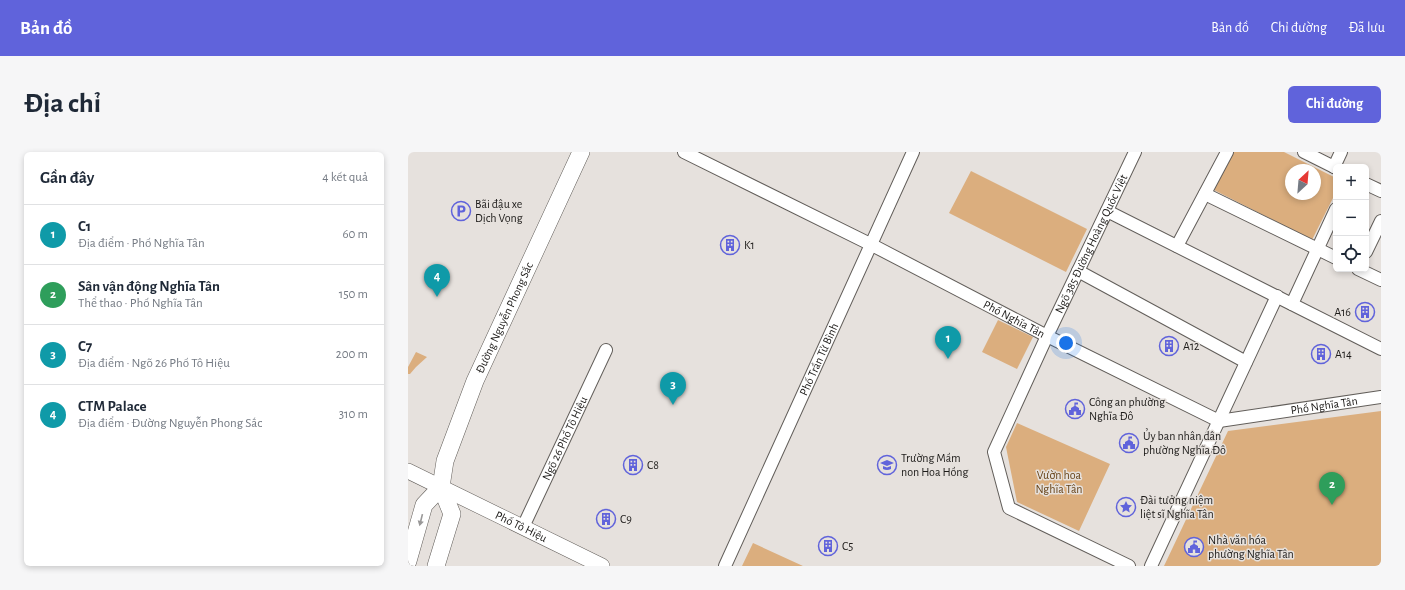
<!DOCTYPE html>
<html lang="vi">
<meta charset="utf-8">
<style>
:root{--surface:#fff;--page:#f6f6f7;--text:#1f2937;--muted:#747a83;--line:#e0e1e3;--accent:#6063db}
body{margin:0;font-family:"Alegreya Sans",sans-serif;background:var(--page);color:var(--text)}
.controls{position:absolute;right:12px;top:12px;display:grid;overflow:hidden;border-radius:6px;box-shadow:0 2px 6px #0003}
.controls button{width:36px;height:36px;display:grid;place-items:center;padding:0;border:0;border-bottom:1px solid var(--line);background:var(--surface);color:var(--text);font:20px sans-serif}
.compass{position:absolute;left:877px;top:12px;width:36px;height:36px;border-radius:50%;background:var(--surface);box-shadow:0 2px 6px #0003;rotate:26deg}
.you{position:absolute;left:658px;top:191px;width:14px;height:14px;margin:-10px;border:3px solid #fff;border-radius:50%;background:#1a73e8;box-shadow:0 0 0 6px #1a73e833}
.badge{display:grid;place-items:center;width:26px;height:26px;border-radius:50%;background:var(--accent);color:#fff;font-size:13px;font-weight:700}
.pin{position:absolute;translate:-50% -33px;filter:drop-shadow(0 1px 2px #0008)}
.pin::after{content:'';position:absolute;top:21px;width:14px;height:12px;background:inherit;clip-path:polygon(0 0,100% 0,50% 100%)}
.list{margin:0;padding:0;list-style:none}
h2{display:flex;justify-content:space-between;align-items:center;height:52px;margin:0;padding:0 16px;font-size:17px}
h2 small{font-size:13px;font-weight:400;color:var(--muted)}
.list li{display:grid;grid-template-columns:26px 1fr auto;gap:12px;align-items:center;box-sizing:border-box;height:60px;padding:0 16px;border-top:1px solid var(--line)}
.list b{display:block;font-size:15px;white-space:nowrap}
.list p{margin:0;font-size:13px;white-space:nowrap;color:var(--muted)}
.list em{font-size:13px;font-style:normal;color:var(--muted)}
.icon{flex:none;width:22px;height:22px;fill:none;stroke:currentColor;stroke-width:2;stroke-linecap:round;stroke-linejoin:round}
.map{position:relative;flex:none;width:973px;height:414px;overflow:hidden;border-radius:6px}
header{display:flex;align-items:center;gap:24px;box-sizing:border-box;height:56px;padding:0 20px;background:var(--accent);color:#fff}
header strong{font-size:19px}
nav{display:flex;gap:22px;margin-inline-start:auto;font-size:14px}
.intro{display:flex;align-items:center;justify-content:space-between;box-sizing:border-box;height:96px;padding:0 24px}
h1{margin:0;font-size:28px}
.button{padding:10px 18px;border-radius:6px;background:var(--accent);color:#fff;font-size:14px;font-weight:700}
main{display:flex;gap:24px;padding:0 24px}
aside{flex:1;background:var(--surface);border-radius:6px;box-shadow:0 2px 6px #0003}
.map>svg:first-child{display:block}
</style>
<header>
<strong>Bản đồ</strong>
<nav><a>Bản đồ</a><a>Chỉ đường</a><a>Đã lưu</a></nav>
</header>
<div class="intro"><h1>Địa chỉ</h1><a class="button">Chỉ đường</a></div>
<main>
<aside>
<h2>Gần đây<small>4 kết quả</small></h2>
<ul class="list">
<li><span class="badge" style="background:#0f9aa8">1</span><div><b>C1</b><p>Địa điểm · Phố Nghĩa Tân</p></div><em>60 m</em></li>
<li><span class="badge" style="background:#2e9e5b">2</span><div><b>Sân vận động Nghĩa Tân</b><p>Thể thao · Phố Nghĩa Tân</p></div><em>150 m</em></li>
<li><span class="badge" style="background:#0f9aa8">3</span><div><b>C7</b><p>Địa điểm · Ngõ 26 Phố Tô Hiệu</p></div><em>200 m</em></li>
<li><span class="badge" style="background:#0f9aa8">4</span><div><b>CTM Palace</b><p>Địa điểm · Đường Nguyễn Phong Sắc</p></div><em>310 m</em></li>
</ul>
</aside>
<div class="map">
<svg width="973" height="414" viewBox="0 0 973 414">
<rect width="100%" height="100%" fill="#e6e1dd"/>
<!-- green -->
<path fill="#dbae7e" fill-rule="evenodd" d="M 825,0 L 876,0 L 928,26 L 928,40 L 904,88 L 806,38 ZM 883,18 L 907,18 L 907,42 L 883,42 Z
M 563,19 L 679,77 L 658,120 L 541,61 Z
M 590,168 L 625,185 L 609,217 L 574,200 Z
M 8,200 L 19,205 L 8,215 L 2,222 L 0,222 L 0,215 Z
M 973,259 L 973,414 L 756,414 L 820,279 Z
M 609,271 L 702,312 L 671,379 L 609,350 L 598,295 Z
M 345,391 L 395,414 L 334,414 Z"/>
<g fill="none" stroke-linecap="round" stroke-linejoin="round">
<!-- minor casing -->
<g stroke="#625e5a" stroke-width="14">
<g id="minor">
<path id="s1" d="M 276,0 L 464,93 L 639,184 L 811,269 L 973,245"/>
<path d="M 896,0 L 928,16"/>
<path d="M 926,15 L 933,0"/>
<path d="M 958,32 L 973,39"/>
<path d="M 797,42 L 928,106"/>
<path d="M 699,59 L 973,197"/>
<path d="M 769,94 L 819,0"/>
<path d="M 958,100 L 973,69"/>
<path d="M 950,117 L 973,128"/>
<path d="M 670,119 L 838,210"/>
<path d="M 884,152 L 928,57"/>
<path id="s2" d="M 115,375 L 198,198"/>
<path id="s3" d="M 317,414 L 505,0"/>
<path id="s4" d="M 721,414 L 601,356 L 586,300 L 639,184 L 727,0"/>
<path d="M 743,414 L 869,144"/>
</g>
</g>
<!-- tertiary casing -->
<g stroke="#625e5a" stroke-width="16">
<g id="tertiary">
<path id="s5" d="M 0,319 L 194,414"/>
</g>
</g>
<!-- secondary casing -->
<g stroke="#625e5a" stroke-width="18">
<g id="secondary">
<path d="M 0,409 L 16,353 L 33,335"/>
<path id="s6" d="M 28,414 L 44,362 L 33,335 L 37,309 L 67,229 L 173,0"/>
</g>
</g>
<!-- minor -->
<use href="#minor" stroke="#fff" stroke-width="12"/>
<!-- tertiary -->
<use href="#tertiary" stroke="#fff" stroke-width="15"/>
<!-- secondary -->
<use href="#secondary" stroke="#fff" stroke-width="17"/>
</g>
<!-- one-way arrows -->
<defs><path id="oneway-solid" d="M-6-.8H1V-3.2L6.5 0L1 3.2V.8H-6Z"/></defs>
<use fill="#999898" href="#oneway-solid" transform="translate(13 368) rotate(104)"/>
<!-- icons -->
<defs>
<g id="parking-ring" transform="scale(1)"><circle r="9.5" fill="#e6e1dd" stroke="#6063db" stroke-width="1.5"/><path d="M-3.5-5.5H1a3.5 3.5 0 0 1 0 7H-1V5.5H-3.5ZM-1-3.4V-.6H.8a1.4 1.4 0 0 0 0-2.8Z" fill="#6063db"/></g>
<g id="building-ring" transform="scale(1)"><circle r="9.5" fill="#e6e1dd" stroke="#6063db" stroke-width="1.5"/><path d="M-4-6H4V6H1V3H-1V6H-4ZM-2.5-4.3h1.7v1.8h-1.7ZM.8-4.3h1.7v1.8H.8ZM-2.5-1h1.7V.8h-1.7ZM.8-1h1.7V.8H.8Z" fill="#6063db"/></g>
<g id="civic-ring" transform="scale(1)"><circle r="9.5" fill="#e6e1dd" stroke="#6063db" stroke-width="1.5"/><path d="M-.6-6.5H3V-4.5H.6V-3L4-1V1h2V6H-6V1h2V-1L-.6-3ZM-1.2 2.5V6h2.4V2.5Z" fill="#6063db"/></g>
<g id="school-ring" transform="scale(1)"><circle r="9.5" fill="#e6e1dd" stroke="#6063db" stroke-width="1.5"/><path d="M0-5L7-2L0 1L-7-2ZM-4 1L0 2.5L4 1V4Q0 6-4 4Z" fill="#6063db"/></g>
<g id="sight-ring" transform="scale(1)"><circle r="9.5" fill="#e6e1dd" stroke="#6063db" stroke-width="1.5"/><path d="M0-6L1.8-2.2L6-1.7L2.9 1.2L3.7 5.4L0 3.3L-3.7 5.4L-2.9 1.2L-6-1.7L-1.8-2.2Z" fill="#6063db"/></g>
</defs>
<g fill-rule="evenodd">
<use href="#parking-ring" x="53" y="59"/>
<use href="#building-ring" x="322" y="93"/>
<use href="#building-ring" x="957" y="160"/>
<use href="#building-ring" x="761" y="194"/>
<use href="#building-ring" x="913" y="202"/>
<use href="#civic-ring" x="667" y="257"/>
<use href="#civic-ring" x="721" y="291"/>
<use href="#building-ring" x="225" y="313"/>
<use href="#school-ring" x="479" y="313"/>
<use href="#sight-ring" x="718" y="355"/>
<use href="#building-ring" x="198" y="367"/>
<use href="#building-ring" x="420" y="394"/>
<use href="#civic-ring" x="786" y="395"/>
</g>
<g text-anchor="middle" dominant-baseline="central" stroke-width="3" stroke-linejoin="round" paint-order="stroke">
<!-- poi labels -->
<g font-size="12" fill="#1d1b19" stroke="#e6e1dd" text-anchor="start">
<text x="67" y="52">Bãi đậu xe<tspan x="67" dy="14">Dịch Vọng</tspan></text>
<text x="336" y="93">K1</text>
<text x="943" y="160" text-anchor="end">A16</text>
<text x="775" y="194">A12</text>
<text x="927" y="202">A14</text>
<text x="681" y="250">Công an phường<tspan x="681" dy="14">Nghĩa Đô</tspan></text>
<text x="735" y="284">Ủy ban nhân dân<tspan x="735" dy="14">phường Nghĩa Đô</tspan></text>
<text x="493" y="306">Trường Mầm<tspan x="493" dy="14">non Hoa Hồng</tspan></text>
<text x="239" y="313">C8</text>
<text x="732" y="348">Đài tưởng niệm<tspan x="732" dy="14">liệt sĩ Nghĩa Tân</tspan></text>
<text x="212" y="367">C9</text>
<text x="800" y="388">Nhà văn hóa<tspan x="800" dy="14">phường Nghĩa Tân</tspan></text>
<text x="434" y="394">C5</text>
</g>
<!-- street labels -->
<g font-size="12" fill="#1d1b19" stroke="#e6e1dd">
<text stroke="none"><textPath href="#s4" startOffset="421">Ngõ 385 Đường Hoàng Quốc Việt</textPath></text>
<text stroke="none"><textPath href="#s6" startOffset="265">Đường Nguyễn Phong Sắc</textPath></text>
<text stroke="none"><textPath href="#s1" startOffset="370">Phố Nghĩa Tân</textPath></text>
<text stroke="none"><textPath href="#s3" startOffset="227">Phố Trần Tử Bình</textPath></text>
<text stroke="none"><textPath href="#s1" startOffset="705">Phố Nghĩa Tân</textPath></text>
<text stroke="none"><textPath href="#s2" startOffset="98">Ngõ 26 Phố Tô Hiệu</textPath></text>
<text stroke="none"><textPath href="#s5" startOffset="126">Phố Tô Hiệu</textPath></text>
</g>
<!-- park labels -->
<g font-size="12" fill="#674318" stroke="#e6e1dd">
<text x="651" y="323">Vườn hoa<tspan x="651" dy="14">Nghĩa Tân</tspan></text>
</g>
</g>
</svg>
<div class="controls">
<button>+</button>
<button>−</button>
<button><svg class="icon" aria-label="locate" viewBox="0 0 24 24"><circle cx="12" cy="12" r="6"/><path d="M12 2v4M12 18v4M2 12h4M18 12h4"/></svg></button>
</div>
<svg class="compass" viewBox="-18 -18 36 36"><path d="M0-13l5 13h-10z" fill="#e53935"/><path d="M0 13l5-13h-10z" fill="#747a83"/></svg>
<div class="you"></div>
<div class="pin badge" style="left:540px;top:207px;background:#0f9aa8">1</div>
<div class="pin badge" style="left:924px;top:353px;background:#2e9e5b">2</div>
<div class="pin badge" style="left:265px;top:253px;background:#0f9aa8">3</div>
<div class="pin badge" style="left:29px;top:145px;background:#0f9aa8">4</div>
</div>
</main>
